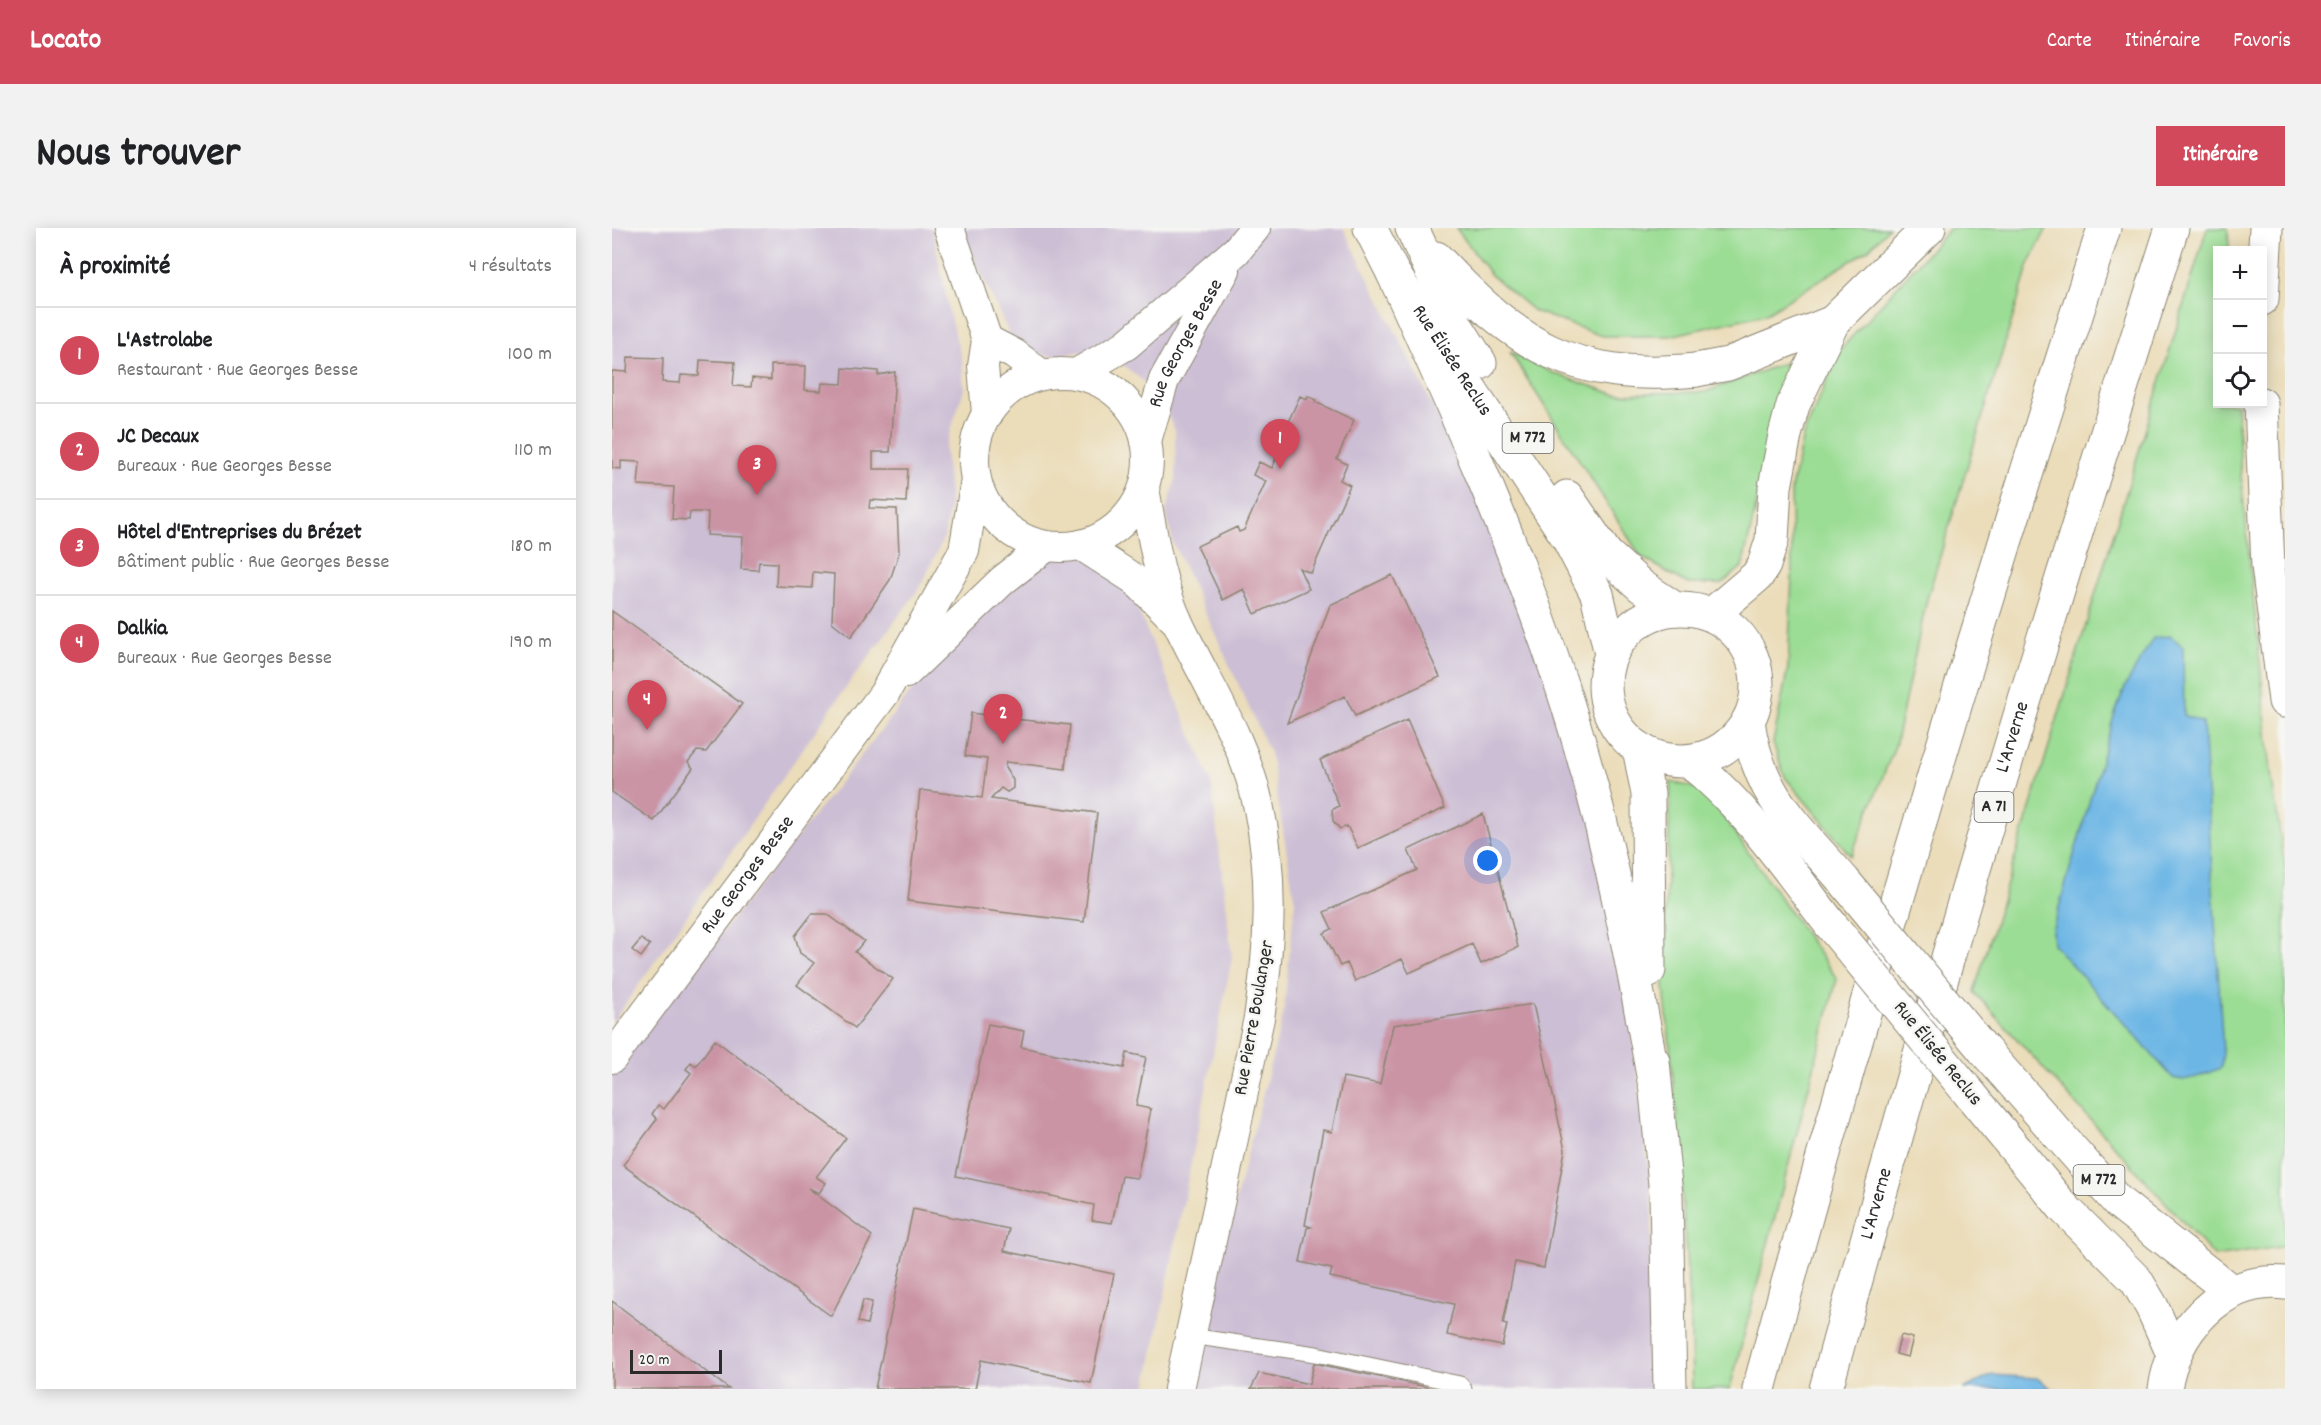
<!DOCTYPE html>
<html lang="fr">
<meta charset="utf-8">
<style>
:root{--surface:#fff;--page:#f2f2f2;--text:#202124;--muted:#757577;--line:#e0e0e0;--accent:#d1495b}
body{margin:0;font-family:Dekko,sans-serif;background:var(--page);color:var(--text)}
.controls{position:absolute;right:18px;top:18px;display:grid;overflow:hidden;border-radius:0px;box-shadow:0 3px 15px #0003}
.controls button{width:54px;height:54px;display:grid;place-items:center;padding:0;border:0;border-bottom:2px solid var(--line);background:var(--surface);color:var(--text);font:30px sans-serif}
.scale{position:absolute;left:18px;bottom:15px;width:92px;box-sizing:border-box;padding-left:6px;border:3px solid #2b2b2b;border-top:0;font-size:16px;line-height:21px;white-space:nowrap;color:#2b2b2b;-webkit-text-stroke:4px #f6f6f2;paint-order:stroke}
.you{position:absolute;left:876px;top:633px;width:21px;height:21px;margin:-15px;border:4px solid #fff;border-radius:50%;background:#1a73e8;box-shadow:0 0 0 9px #1a73e833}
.badge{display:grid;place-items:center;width:39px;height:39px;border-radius:50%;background:var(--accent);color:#fff;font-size:20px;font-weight:700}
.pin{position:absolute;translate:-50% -50px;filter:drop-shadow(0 2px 3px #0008)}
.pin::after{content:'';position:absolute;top:32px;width:21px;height:18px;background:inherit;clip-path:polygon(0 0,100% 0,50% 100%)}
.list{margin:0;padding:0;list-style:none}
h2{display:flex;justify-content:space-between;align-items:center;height:78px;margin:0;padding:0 24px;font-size:26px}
h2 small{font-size:20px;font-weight:400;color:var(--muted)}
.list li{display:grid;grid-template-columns:39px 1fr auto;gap:18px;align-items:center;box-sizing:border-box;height:96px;padding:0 24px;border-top:2px solid var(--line)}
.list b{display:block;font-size:22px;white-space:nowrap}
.list p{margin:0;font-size:20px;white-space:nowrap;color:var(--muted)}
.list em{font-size:20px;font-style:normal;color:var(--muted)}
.icon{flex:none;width:33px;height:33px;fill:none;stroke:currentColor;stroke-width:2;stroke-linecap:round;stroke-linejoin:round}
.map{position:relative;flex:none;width:1673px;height:1161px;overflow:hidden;border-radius:0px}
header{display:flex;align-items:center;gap:36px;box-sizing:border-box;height:84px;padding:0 30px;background:var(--accent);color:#fff}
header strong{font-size:28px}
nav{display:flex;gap:33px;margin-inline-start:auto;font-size:21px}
.intro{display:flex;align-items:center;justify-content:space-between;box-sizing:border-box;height:144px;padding:0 36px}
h1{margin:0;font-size:42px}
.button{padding:15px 27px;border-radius:0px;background:var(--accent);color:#fff;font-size:21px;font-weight:700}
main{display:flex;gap:36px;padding:0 36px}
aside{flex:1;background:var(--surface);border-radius:0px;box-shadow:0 3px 15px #0003}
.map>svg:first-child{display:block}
</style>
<header>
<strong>Locato</strong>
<nav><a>Carte</a><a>Itinéraire</a><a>Favoris</a></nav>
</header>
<div class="intro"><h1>Nous trouver</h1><a class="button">Itinéraire</a></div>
<main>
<aside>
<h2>À proximité<small>4 résultats</small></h2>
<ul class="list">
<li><span class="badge">1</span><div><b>L'Astrolabe</b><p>Restaurant · Rue Georges Besse</p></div><em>100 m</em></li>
<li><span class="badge">2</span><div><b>JC Decaux</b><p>Bureaux · Rue Georges Besse</p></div><em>110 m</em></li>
<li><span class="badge">3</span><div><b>Hôtel d'Entreprises du Brézet</b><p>Bâtiment public · Rue Georges Besse</p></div><em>180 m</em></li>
<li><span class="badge">4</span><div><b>Dalkia</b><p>Bureaux · Rue Georges Besse</p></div><em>190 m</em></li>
</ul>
</aside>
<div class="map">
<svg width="1673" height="1161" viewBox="0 0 1673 1161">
<rect width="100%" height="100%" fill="#f6f6f2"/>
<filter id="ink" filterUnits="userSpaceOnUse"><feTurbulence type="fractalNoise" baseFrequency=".0167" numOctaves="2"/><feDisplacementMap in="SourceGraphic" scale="12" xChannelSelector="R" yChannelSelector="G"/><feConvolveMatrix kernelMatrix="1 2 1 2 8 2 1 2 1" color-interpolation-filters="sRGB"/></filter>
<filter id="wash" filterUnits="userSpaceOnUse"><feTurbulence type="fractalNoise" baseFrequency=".008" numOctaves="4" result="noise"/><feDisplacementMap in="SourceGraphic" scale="24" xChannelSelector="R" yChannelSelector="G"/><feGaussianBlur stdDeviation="1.35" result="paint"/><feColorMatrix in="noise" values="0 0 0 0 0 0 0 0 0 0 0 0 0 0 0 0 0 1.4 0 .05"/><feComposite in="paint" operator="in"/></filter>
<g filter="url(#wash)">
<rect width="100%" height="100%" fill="#ebddba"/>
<!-- industrial -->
<path fill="#ccbed4" d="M 0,0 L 320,0 L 339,93 L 350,132 L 352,161 L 333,221 L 338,277 L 332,309 L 309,358 L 227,469 L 0,795 Z
M 348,0 L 731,0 L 900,334 L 976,569 L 1016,766 L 1040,970 L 1039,1161 L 578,1161 L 594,1087 L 671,788 L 683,674 L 658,525 L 561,315 L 554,284 L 564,250 L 563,202 L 543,163 L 498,126 L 467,124 L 438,128 L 415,123 L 400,112 Z
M 500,321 L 599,553 L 620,730 L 534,1161 L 0,1161 L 0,844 L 281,487 L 406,322 L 431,330 L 478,327 Z"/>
<!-- green -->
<path fill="#9bdd94" stroke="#638460" stroke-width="1.5" d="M 844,0 L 1277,0 L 1255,23 L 1153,86 L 1058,108 L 990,108 L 922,83 L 879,47 Z
M 1338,0 L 1435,0 L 1417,36 L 1315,371 L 1283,518 L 1239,628 L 1173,549 L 1161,515 L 1176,440 L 1180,348 L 1179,261 L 1191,208 L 1228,122 Z
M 1595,0 L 1616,0 L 1617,22 L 1606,22 L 1606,176 L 1625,176 L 1629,247 L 1659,545 L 1673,640 L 1673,1018 L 1603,1029 L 1362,764 Z
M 898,124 L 941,145 L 1002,166 L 1093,164 L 1178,133 L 1130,339 L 1109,356 L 1076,356 L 1029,329 Z
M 1059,554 L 1093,562 L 1225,751 L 1118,1161 L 1080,1161 L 1079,1103 L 1065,890 L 1051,748 Z"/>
<!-- water -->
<path fill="#6cb6e5" stroke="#4c7088" stroke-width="1.5" d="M 1558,408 L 1571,418 L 1572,487 L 1591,495 L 1611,825 L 1609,840 L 1585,849 L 1571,852 L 1561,850 L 1441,716 L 1440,703 L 1502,488 L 1513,459 L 1541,410 Z
M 1381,1147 L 1425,1150 L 1440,1161 L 1351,1161 Z"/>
<g id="blocks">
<!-- building -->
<path fill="#ca94a5" d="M 16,129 L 51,130 L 50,154 L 68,155 L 69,147 L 87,148 L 88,132 L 123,134 L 121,158 L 139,159 L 140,150 L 159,152 L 159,137 L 194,138 L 193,162 L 209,163 L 210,155 L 230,156 L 231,140 L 266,143 L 266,147 L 283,144 L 278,224 L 261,224 L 261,241 L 296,241 L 294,274 L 258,272 L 257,280 L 285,281 L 287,325 L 278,352 L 239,409 L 220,394 L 222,346 L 201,344 L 200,360 L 164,358 L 165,335 L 147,334 L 146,342 L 129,341 L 131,309 L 95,307 L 96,284 L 78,284 L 77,292 L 60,291 L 62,259 L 26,257 L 28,234 L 9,233 L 9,241 L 0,240 L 0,143 L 15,144 Z
M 688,168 L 695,171 L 696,168 L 704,172 L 703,174 L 742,192 L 725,231 L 735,236 L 728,252 L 738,257 L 699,345 L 687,340 L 697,361 L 643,386 L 632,361 L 611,372 L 585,318 L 625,299 L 627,304 L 632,302 L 654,253 L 641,247 L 647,234 L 660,240 L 667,224 L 670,225 L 676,211 L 670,207 Z
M 780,347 L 828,449 L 743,488 L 733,468 L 675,495 L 718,377 Z
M 0,383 L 130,476 L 94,524 L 85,523 L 76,534 L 81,540 L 42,593 L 0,564 Z
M 359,485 L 374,487 L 376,495 L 396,497 L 402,491 L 458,497 L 453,541 L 394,534 L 393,540 L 401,552 L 401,560 L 395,564 L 389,560 L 379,571 L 485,585 L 472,694 L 296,673 L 308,562 L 370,570 L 375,531 L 353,528 Z
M 795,492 L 833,580 L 746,620 L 735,598 L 728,601 L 721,593 L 720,582 L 727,578 L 708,532 Z
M 871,586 L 906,719 L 869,736 L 860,716 L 797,745 L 790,731 L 743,753 L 735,735 L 728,738 L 712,705 L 720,701 L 712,684 L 805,642 L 796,622 Z
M 200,686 L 215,686 L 252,713 L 243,724 L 281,751 L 243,800 L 185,757 L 202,735 L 188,725 L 183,708 Z
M 29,711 L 38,717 L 29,729 L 20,722 Z
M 921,776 L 953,922 L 932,1040 L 903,1034 L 891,1096 L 895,1097 L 890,1118 L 835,1107 L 842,1076 L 718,1049 L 720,1041 L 688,1034 L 695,1000 L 699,999 L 693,997 L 711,902 L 720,904 L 731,849 L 768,856 L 781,797 Z
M 376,796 L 412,803 L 409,819 L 512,840 L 515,825 L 534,829 L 524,878 L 539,881 L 525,950 L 510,948 L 500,995 L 480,992 L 482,977 L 344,948 Z
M 103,812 L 234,910 L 204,949 L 214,955 L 207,965 L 196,960 L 260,1008 L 219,1088 L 11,937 L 45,891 L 40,886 L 46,877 L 52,881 L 79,845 L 74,841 L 79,834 L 84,838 Z
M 301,981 L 397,1001 L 392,1023 L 502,1046 L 479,1155 L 369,1132 L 363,1161 L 263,1161 Z
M 251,1072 L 260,1074 L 255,1096 L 246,1094 Z
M 0,1073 L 117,1161 L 0,1161 Z
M 1289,1107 L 1301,1110 L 1296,1129 L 1284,1126 Z
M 702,1135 L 819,1160 L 819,1161 L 639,1161 L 647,1145 L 697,1156 Z"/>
</g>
</g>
<g filter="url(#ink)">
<use href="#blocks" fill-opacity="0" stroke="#8b8472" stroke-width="1.5"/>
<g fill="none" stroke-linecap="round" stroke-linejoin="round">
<!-- lane casing -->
<g stroke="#8b8472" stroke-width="17">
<path id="lane" d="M 578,1108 L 704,1126 L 848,1156 L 852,1161"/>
</g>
<!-- street casing -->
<g stroke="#8b8472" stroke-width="32">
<g id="street">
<path d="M 337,0 L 375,112 L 371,138 L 375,186"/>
<path d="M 375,112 L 402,126 L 430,147"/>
<circle cx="449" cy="232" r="87"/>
<path d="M 464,146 L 514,117 L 624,23 L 643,0"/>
<path id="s1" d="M 534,213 L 552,152 L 613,42"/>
<path d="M 532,260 C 540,305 547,355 567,397 C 595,456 632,512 646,576 C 662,648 658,718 647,790 L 567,1161"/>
<path d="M 469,317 L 522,351 L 562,391"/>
<path d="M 294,445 L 391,352 L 435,318"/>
<path id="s2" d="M 0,830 L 272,466 L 352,323 L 364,252"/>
</g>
</g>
<!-- primary casing -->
<g stroke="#8b8472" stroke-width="35">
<g id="primary">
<path id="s3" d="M 758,0 L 781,45 L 956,310 L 985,366 L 999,426"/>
<path d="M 800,0 L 845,99 L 868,135"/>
<path d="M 824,30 C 906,118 960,154 1084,142"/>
<path d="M 955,269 L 994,326 L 1029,358 L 1063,381"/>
<circle cx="1069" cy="457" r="76"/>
<path d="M 1136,493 C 1146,568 1185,599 1232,653"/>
<path d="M 1077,533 C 1133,577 1175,640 1219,697"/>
<path d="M 1372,822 L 1506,974 L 1620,1064"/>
<path d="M 1358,866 L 1452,980 L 1524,1052 L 1540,1079 L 1561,1126"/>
<path d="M 1553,1161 C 1561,1103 1610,1048 1673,1055"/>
</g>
</g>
<!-- highway casing -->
<g stroke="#8b8472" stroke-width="35">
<g id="highway">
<path d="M 781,45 C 843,180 902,315 949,456 C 992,586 1018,720 1042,853"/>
<path d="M 1650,71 L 1654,0"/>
<path d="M 1084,142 L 1116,136 L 1221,94"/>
<path d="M 1649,176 L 1656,338 L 1673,473"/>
<path d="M 1099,387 L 1145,348 L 1152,337 L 1160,312 L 1163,259 L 1173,207 L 1181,177 L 1221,94 L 1317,0"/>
<path d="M 1027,520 L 1036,566 L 1037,742"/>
<path d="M 1041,833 L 1054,967 L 1058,1161"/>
<path d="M 1147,1161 C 1252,771 1369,384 1492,0"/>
<path id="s4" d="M 1214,1161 C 1320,771 1437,384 1560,0"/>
</g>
</g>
<!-- lane -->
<use href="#lane" stroke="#fff" stroke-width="15"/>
<!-- street -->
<use href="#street" stroke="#fff" stroke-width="30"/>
<!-- primary -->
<use href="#primary" stroke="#fff" stroke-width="33"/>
<!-- highway -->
<use href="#highway" stroke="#fff" stroke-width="33"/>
<!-- primary-bridge casing -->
<g stroke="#8b8472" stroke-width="35" stroke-linecap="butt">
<path id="primary-bridge" d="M 1232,653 L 1372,822
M 1219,697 L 1358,866"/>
</g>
<!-- primary-bridge -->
<use href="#primary-bridge" stroke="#fff" stroke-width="33"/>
</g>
</g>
<g text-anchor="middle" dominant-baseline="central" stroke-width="5" stroke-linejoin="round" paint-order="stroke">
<!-- shield labels -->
<g fill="#f6f6f2" stroke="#686867" stroke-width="1.5">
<rect x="890.5" y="195" width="51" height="30" rx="4.5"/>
<rect x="1362.5" y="564" width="39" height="30" rx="4.5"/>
<rect x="1461.5" y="937" width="51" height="30" rx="4.5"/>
</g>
<g font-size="18" font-weight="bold" fill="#2b2b2b">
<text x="916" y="210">M 772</text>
<text x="1382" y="579">A 71</text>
<text x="1487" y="952">M 772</text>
</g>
<!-- street labels -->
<g font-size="20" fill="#2b2b2b" stroke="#f6f6f2">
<text stroke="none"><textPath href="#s1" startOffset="106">Rue Georges Besse</textPath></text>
<text stroke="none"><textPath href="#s3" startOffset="156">Rue Élisée Reclus</textPath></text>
<text stroke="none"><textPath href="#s4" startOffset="678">L'Arverne</textPath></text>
<text stroke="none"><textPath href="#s2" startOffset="228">Rue Georges Besse</textPath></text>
<text transform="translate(643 790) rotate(-80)">Rue Pierre Boulanger</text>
<text transform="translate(1325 826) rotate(51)">Rue Élisée Reclus</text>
<text stroke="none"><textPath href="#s4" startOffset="192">L'Arverne</textPath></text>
</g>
</g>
</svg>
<div class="controls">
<button>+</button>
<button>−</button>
<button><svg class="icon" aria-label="locate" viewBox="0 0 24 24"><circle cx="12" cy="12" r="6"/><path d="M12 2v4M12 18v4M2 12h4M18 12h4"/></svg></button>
</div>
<div class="scale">20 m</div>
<div class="you"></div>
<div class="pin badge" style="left:668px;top:241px">1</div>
<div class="pin badge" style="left:391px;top:516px">2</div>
<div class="pin badge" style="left:145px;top:267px">3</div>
<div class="pin badge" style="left:35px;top:502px">4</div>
</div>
</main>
